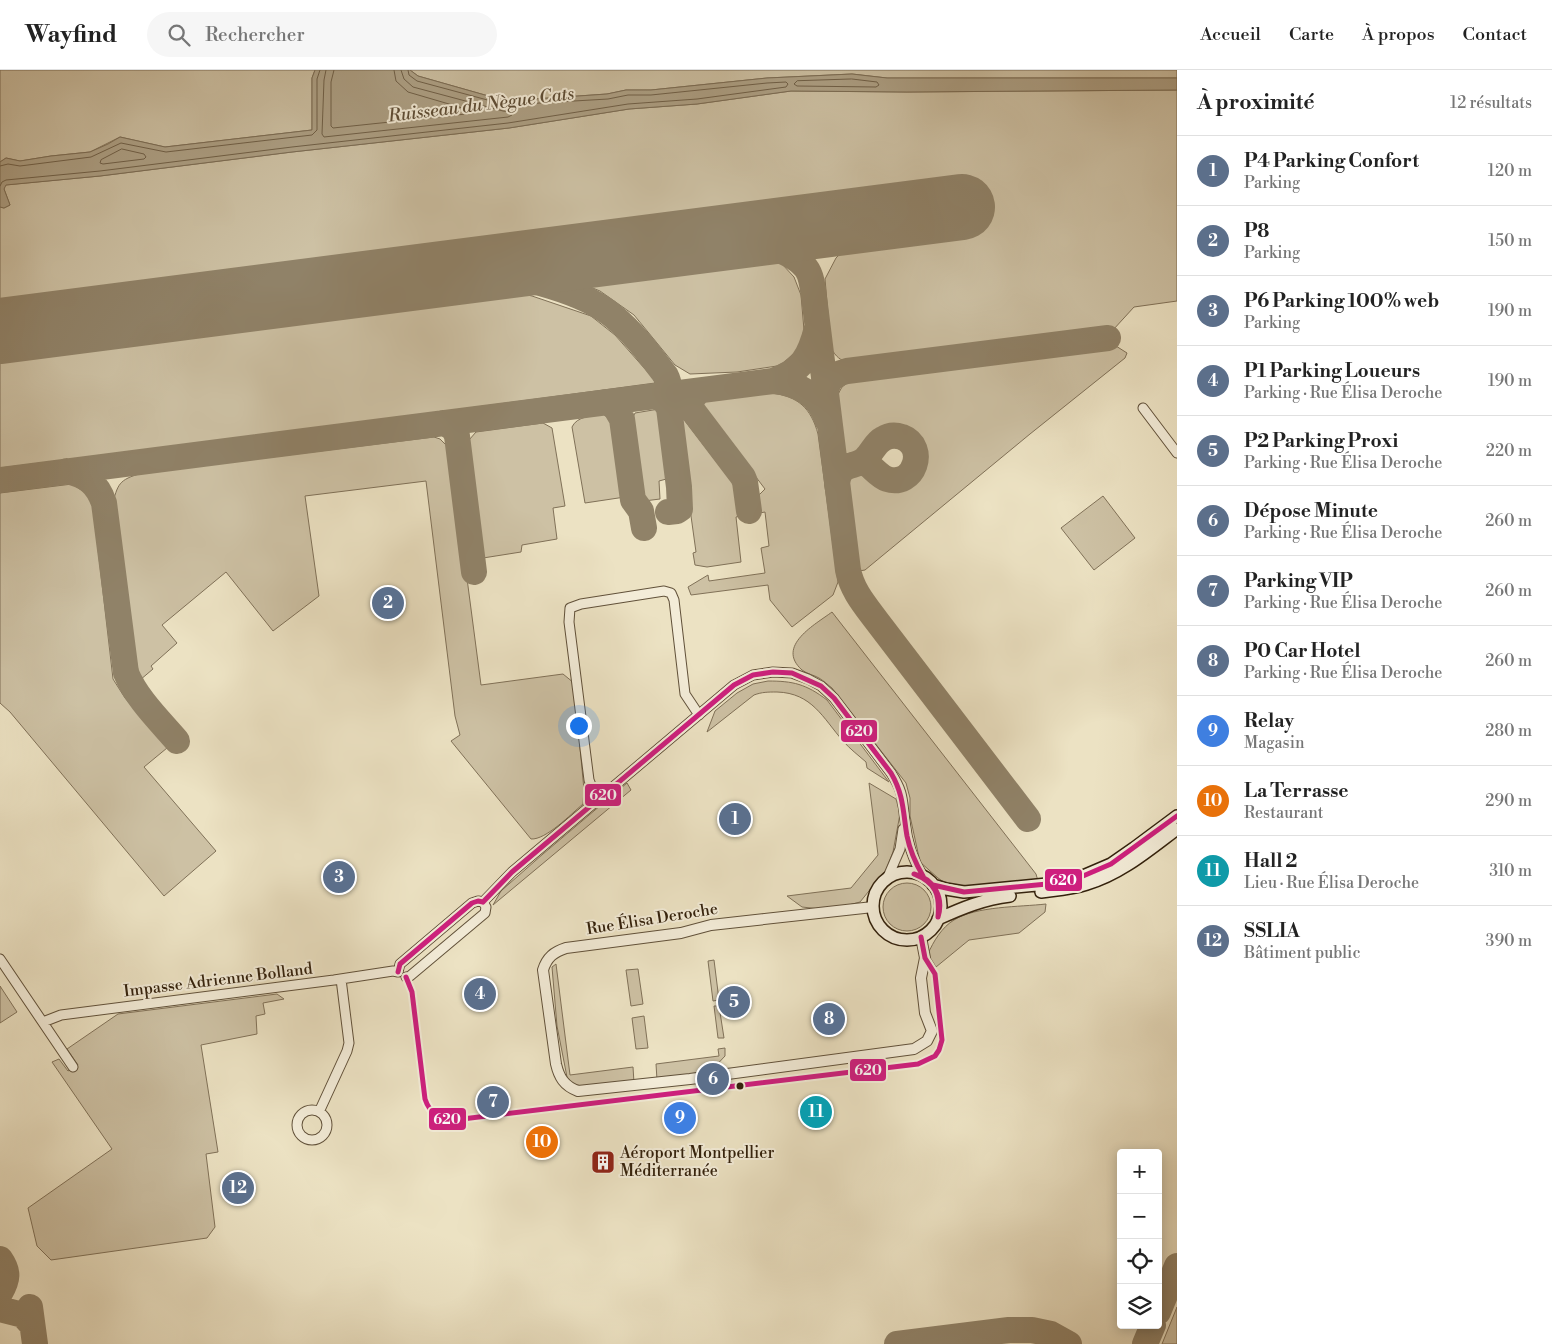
<!DOCTYPE html>
<html lang="fr">
<meta charset="utf-8">
<style>
:root{--surface:#fff;--page:#f6f6f6;--text:#222;--muted:#767676;--line:#e0e0e0;--accent:#2563eb}
body{margin:0;font-family:"Libre Bodoni",serif;background:var(--page);color:var(--text)}
.controls{position:absolute;right:15px;bottom:15px;display:grid;overflow:hidden;border-radius:5px;box-shadow:0 2px 12px #0003}
.controls button{width:45px;height:45px;display:grid;place-items:center;padding:0;border:0;border-bottom:1px solid var(--line);background:var(--surface);color:var(--text);font:25px sans-serif}
.you{position:absolute;left:578px;top:655px;width:18px;height:18px;margin:-12px;border:4px solid #fff;border-radius:50%;background:#1a73e8;box-shadow:0 0 0 8px #1a73e833}
.badge{display:grid;place-items:center;width:32px;height:32px;border-radius:50%;background:var(--accent);color:#fff;font-size:16px;font-weight:700}
.pin{position:absolute;translate:-50% -50%;border:2px solid #fff;box-shadow:0 1px 5px #0006}
.list{margin:0;padding:0;list-style:none}
h2{display:flex;justify-content:space-between;align-items:center;height:65px;margin:0;padding:0 20px;font-size:21px}
h2 small{font-size:16px;font-weight:400;color:var(--muted)}
.list li{display:grid;grid-template-columns:32px 1fr auto;gap:15px;align-items:center;box-sizing:border-box;height:70px;padding:0 20px;border-top:1px solid var(--line)}
.list b{display:block;font-size:19px;white-space:nowrap}
.list p{margin:0;font-size:16px;white-space:nowrap;color:var(--muted)}
.list em{font-size:16px;font-style:normal;color:var(--muted)}
.icon{flex:none;width:28px;height:28px;fill:none;stroke:currentColor;stroke-width:2;stroke-linecap:round;stroke-linejoin:round}
.map{position:relative;flex:none;width:1177px;height:1274px;overflow:hidden}
header{display:flex;align-items:center;gap:30px;box-sizing:border-box;height:70px;padding:0 25px;background:var(--surface);border-bottom:1px solid var(--line)}
header strong{font-size:24px}
nav{display:flex;gap:28px;margin-inline-start:auto;font-size:18px}
.search{width:350px;height:45px;background:var(--page);display:flex;align-items:center;gap:12px;box-sizing:border-box;padding:0 18px;border-radius:28px;color:var(--muted);font-size:19px}
main{display:flex}
aside{flex:1;background:var(--surface)}
.map>svg:first-child{display:block}
</style>
<header>
<strong>Wayfind</strong>
<div class="search"><svg class="icon" aria-label="search" viewBox="0 0 24 24"><circle cx="10" cy="10" r="6"/><path d="M15 15l6 6"/></svg>Rechercher</div>
<nav><a>Accueil</a><a>Carte</a><a>À propos</a><a>Contact</a></nav>
</header>
<main>
<div class="map">
<svg width="1177" height="1274" viewBox="0 0 1177 1274">
<rect width="100%" height="100%" fill="#ece2c3"/>
<filter id="stains"><feTurbulence type="fractalNoise" baseFrequency=".004" numOctaves="4"/><feColorMatrix values="0 0 0 0 .2 0 0 0 0 .09 0 0 0 0 .02 0 0 0 .5 -.17"/></filter>
<radialGradient id="worn" r=".72"><stop offset=".6" stop-color="#630" stop-opacity="0"/><stop offset="1" stop-color="#630" stop-opacity=".3"/></radialGradient>
<!-- green -->
<path fill="#cdc1a4" stroke="#807158" d="M 0,0 L 315,0 L 312,8 L 312,60 L 165,77 L 120,67 L 90,82 L 51,86 L 20,91 L 6,88 L 0,92 Z
M 410,0 L 1177,0 L 1177,8 L 887,8 L 852,4 L 767,8 L 651,20 L 626,20 L 607,24 L 506,31 L 418,6 Z
M 1177,20 L 1177,231 L 1134,237 L 1113,260 L 849,293 C 840,290 836,287 831,278 L 825,209 L 836,188 L 843,181 L 854,174 L 965,160 L 959,115 L 0,238 L 0,137 L 4,138 L 10,135 L 4,119 L 5,115 L 100,106 L 292,82 L 509,58 L 629,39 L 697,34 L 791,21 L 907,22 Z
M 767,185 L 782,194 L 794,207 L 801,225 L 804,260 L 799,279 L 783,293 L 777,296 L 737,302 L 690,304 L 675,295 L 634,245 L 600,221 L 573,210 Z
M 501,219 L 532,226 L 591,246 L 615,265 L 653,308 L 655,313 L 291,362 L 0,398 L 0,284 Z
M 1116,276 L 1127,283 L 1125,288 L 1030,364 L 865,500 L 859,501 L 847,406 L 868,403 C 877,413 891,422 905,415 C 923,405 931,389 918,372 C 914,367 909,361 903,359 C 887,353 869,366 864,381 L 845,384 L 837,326 L 842,317 L 854,308 Z
M 771,323 C 798,326 811,338 818,364 L 838,512 L 833,525 L 792,557 L 770,530 L 768,515 L 691,525 L 688,517 L 708,505 L 709,511 L 765,503 L 761,478 L 769,476 L 765,442 L 754,444 L 752,428 L 760,424 L 765,419 L 699,332 Z
M 659,339 L 670,408 L 659,411 L 660,429 L 644,431 L 633,347 L 635,343 Z
M 603,344 L 612,351 L 625,427 L 585,433 L 572,357 C 577,346 592,346 603,344 Z
M 677,345 L 682,347 L 742,425 L 744,445 L 736,447 L 741,492 L 707,497 L 695,495 L 693,483 L 696,482 Z
M 543,353 L 552,358 L 565,436 L 553,438 L 557,469 L 522,475 L 521,482 L 483,488 L 468,376 L 469,370 L 476,362 Z
M 434,367 L 440,369 L 450,379 L 481,615 L 563,604 L 574,613 L 584,720 L 583,734 C 571,744 546,770 531,769 L 451,671 L 460,665 L 455,646 L 426,411 L 305,426 L 319,526 L 273,561 L 226,502 L 162,555 L 177,573 L 151,596 L 153,599 L 140,610 L 130,559 L 112,436 C 118,414 118,410 142,403 Z
M 72,414 L 89,425 L 93,436 L 113,609 L 125,628 L 167,678 L 144,697 L 216,781 L 164,826 L 10,642 L 0,633 L 0,423 Z
M 1103,426 L 1135,468 L 1094,500 L 1061,458 Z
M 832,542 L 1036,804 L 1038,811 L 975,818 L 948,815 L 938,808 L 920,792 L 910,746 L 910,728 L 906,713 L 832,618 C 828,615 824,611 819,608 C 814,605 807,604 802,600 C 775,576 816,554 832,542 Z
M 768,611 C 793,611 806,614 827,630 L 889,712 L 867,698 L 866,692 C 858,685 850,679 843,671 C 823,648 812,623 777,622 C 768,622 762,622 754,625 L 707,662 L 715,641 L 737,623 L 753,614 Z
M 627,713 L 631,720 L 493,835 L 501,821 L 543,784 Z
M 869,713 L 896,729 L 900,744 L 893,782 L 886,800 L 860,832 L 841,837 L 820,839 L 802,837 L 787,826 L 851,818 L 878,785 Z
M883 837a24 24 0 1 1 48 0a24 24 0 1 1-48 0Z
M 1046,834 L 1045,842 L 1019,863 L 969,870 L 936,897 L 928,884 C 933,872 942,857 954,850 C 976,836 1020,837 1046,834 Z
M 714,890 L 719,930 L 713,931 L 708,891 Z
M 556,894 L 570,1005 L 633,997 L 634,1013 L 585,1017 L 574,1016 L 567,1007 L 557,956 L 552,897 Z
M 638,899 L 643,934 L 631,936 L 626,900 Z
M 0,916 L 17,942 L 0,953 Z
M 277,924 L 284,929 L 263,933 L 265,944 L 256,946 L 257,964 L 201,975 L 218,1082 L 206,1084 L 215,1157 L 207,1168 L 51,1190 L 37,1176 L 28,1138 L 112,1079 L 52,992 L 59,989 L 68,1001 L 78,995 L 67,979 L 118,944 Z
M 714,936 L 719,936 L 724,968 L 718,968 Z
M 644,946 L 648,978 L 636,979 L 632,948 Z
M 725,978 L 725,986 L 709,1003 L 657,1010 L 656,994 L 719,986 L 718,979 Z
M 1177,1237 L 1177,1274 L 1162,1274 Z"/>
<!-- water -->
<path fill="#ada085" stroke="#7c6d55" d="M 315,0 L 410,0 L 418,6 L 506,31 L 607,24 L 626,20 L 651,20 L 767,8 L 852,4 L 887,8 L 1177,8 L 1177,20 L 907,22 L 791,21 L 697,34 L 629,39 L 509,58 L 292,82 L 100,106 L 6,115 L 4,119 L 10,135 L 4,138 L 0,137 L 0,92 L 6,88 L 20,91 L 51,86 L 90,82 L 108,74 L 120,67 L 165,77 L 312,60 L 312,8 Z"/>
<g fill="none" stroke-linecap="round" stroke-linejoin="round">
<!-- shore -->
<path stroke="#706048" stroke-width="1" d="M 326,0 L 324,10 L 322,64 L 324,67 L 508,47 L 512,45 L 510,42 L 503,41 L 413,17 L 404,9 L 401,0
M 334,0 L 331,12 L 331,56 L 333,58 L 466,44 L 468,43 L 466,39 L 408,22 L 396,11 L 394,0
M 852,9 L 877,12 L 879,15 L 876,17 L 797,16 L 794,14 L 797,11 Z
M 122,79 L 144,84 L 146,87 L 144,89 L 103,94 L 100,93 L 101,90 Z
M 0,96 L 8,94 L 20,96 L 91,87 L 121,73 L 166,82 L 312,65 L 317,60 L 317,9 L 320,0
M 0,116 L 2,112 L 6,110 L 100,101 L 292,77 L 508,53 L 628,34 L 697,29 L 786,17 L 788,14 L 786,12 L 767,13 L 651,25 L 628,25 L 608,29 L 506,35 L 417,11 L 409,5 L 408,0"/>
<!-- taxiway -->
<path stroke="#908268" stroke-width="26" d="M 711,170 C 739,170 787,174 806,198 C 813,207 813,223 815,235 L 848,500 C 852,520 864,534 876,550 L 1028,749
M 453,203 C 464,203 474,202 484,203 C 520,205 585,222 613,246 C 634,263 650,285 666,306 C 670,314 670,321 660,325
M 773,311 C 798,313 819,325 827,350
M 702,320 C 693,325 689,331 693,341 L 743,407 L 745,412 L 749,441
M 654,326 L 664,330 L 669,338 L 679,417 L 680,439 L 677,441 L 668,442
M 826,327 C 826,311 832,305 847,301 L 1108,268
M 606,332 L 615,337 L 622,349 L 633,430 L 641,441 L 644,458
M 443,353 C 451,356 454,358 457,366 L 474,502
M 67,401 C 87,406 97,413 104,433 L 126,603 C 137,629 159,650 177,671
M 0,410 L 773,311 C 802,301 810,286 817,258
M 837,415 C 839,391 854,399 865,389 C 872,383 875,373 883,369 C 889,365 896,365 902,367 C 928,377 914,418 887,409 C 878,406 872,396 863,391
M 0,1189 C 9,1202 8,1209 0,1223
M 30,1237 L 35,1274
M 0,1239 L 23,1245 L 32,1255
M 1158,1242 L 1177,1196
M 897,1274 L 1009,1260 L 1032,1260 L 1051,1264 L 1069,1274
M 1145,1274 L 1153,1255"/>
<!-- runway -->
<path stroke="#908268" stroke-width="66" d="M 0,261 L 962,137"/>
<!-- minor casing -->
<g stroke="#61513a" stroke-width="11">
<path id="minor" d="M 1143,338 L 1177,383
M 599,729 L 595,725 L 589,710 L 569,552 L 570,538 L 581,534 L 664,521 L 671,523 L 674,530 L 685,624 L 699,645
M 887,809 L 900,779 L 903,759
M 483,832 L 512,802 L 734,615 L 753,605 L 773,602 L 792,603 L 808,609 L 821,616 L 834,628 L 891,703 C 904,723 902,729 905,751 C 907,771 912,789 923,806
M 0,889 L 73,997
M 406,907 L 410,906 L 485,843 L 486,837 L 483,832
M 43,952 L 61,945 L 334,910 L 393,901 L 398,902 L 400,894 L 472,833 L 478,831 L 483,832
M297 1055a15 15 0 1 1 30 0a15 15 0 1 1-30 0Z
M 319,1042 L 347,981 L 349,973 L 341,909"/>
</g>
<!-- tertiary casing -->
<g stroke="#61513a" stroke-width="12">
<path id="tertiary" d="M 873,837 L 711,855 L 681,863 L 566,878 C 554,882 547,887 543,900 L 556,994 C 559,1007 564,1016 578,1021 L 690,1009 L 914,979 L 927,971 L 932,961 L 925,943 L 921,908 L 925,888 L 921,867"/>
</g>
<!-- secondary casing -->
<g stroke="#33210c" stroke-width="14">
<path id="secondary" d="M873 836a34 34 0 1 1 68 0a34 34 0 1 1-68 0Z
M 933,815 L 946,819 L 964,822 L 1047,814 L 1083,806 L 1111,794 L 1134,778 L 1177,746
M 1041,822 C 1056,820 1072,819 1087,814 C 1121,804 1149,780 1177,759
M 938,849 C 962,838 984,829 1010,826"/>
</g>
<!-- minor -->
<use href="#minor" stroke="#f3ecd8" stroke-width="9"/>
<!-- tertiary -->
<use href="#tertiary" stroke="#f3ecd8" stroke-width="10"/>
<!-- secondary -->
<use href="#secondary" stroke="#f3ecd8" stroke-width="11"/>
<!-- bus-1 casing -->
<g stroke="#f3ecd8" stroke-width="9">
<path id="bus-1" d="M 914,804 C 934,809 944,827 938,847
M 914,804 C 936,813 940,824 938,847
M 933,815 L 964,822 L 1047,814 L 1083,806 L 1111,794 L 1177,746
M 483,832 L 512,802 L 734,615 L 753,605 L 773,602 L 792,603 L 821,616 L 834,628 L 891,703 C 904,725 903,743 907,766 C 910,781 916,794 923,806
M 398,902 L 400,894 L 472,833 L 478,831 L 483,832
M 406,907 L 412,922 L 425,1029 C 430,1044 439,1048 454,1050 L 918,994 L 935,986 L 939,980 L 942,970 L 935,904 L 925,888 L 921,867"/>
</g>
<!-- bus-1 -->
<use href="#bus-1" stroke="#ce1f7e" stroke-width="5"/>
</g>
<!-- icons -->
<defs>
<g id="building-square" transform="scale(1.25)"><rect x="-9" y="-9" width="18" height="18" rx="4" fill="#8f2418" stroke="#f3ecd8"/><path d="M-4-6H4V6H1V3H-1V6H-4ZM-2.5-4.3h1.7v1.8h-1.7ZM.8-4.3h1.7v1.8H.8ZM-2.5-1h1.7V.8h-1.7ZM.8-1h1.7V.8H.8Z" fill="#fff"/></g>
</defs>
<g fill-rule="evenodd">
<use href="#building-square" x="603" y="1092"/>
</g>
<!-- markers -->
<circle fill="#33210c" stroke="#f3ecd8" stroke-width="2" cx="740" cy="1016" r="4.5"/>
<g text-anchor="middle" dominant-baseline="central" stroke-width="4" stroke-linejoin="round" paint-order="stroke">
<!-- street labels -->
<g font-size="16" fill="#33210c" stroke="#f3ecd8">
<text transform="translate(652 849) rotate(-9)">Rue Élisa Deroche</text>
<text transform="translate(218 910) rotate(-7)">Impasse Adrienne Bolland</text>
</g>
<!-- poi labels -->
<g font-size="16" fill="#33210c" stroke="#f3ecd8" text-anchor="start">
<text x="620" y="1083">Aéroport Montpellier<tspan x="620" dy="18">Méditerranée</tspan></text>
</g>
<!-- water labels -->
<g font-size="18" font-style="italic" fill="#5e4d36" stroke="#f3ecd8">
<text transform="translate(481 35) rotate(-7)">Ruisseau du Nègue Cats</text>
</g>
</g>
<g stroke="#f3ecd8" stroke-width="2">
<rect x="840" y="649" width="38" height="24" rx="5" fill="#ce1f7e"/>
<rect x="584" y="713" width="38" height="24" rx="5" fill="#ce1f7e"/>
<rect x="1044" y="798" width="39" height="24" rx="5" fill="#ce1f7e"/>
<rect x="849" y="988" width="38" height="24" rx="5" fill="#ce1f7e"/>
<rect x="428" y="1037" width="39" height="24" rx="5" fill="#ce1f7e"/>
</g>
<g font-size="14" text-anchor="middle" font-weight="bold" fill="#fff">
<text x="859" y="666">620</text>
<text x="603" y="730">620</text>
<text x="1063" y="815">620</text>
<text x="868" y="1005">620</text>
<text x="447" y="1054">620</text>
</g>
<rect width="100%" height="100%" filter="url(#stains)"/>
<rect width="100%" height="100%" fill="url(#worn)"/>
</svg>
<div class="controls">
<button>+</button>
<button>−</button>
<button><svg class="icon" aria-label="locate" viewBox="0 0 24 24"><circle cx="12" cy="12" r="6"/><path d="M12 2v4M12 18v4M2 12h4M18 12h4"/></svg></button>
<button><svg class="icon" aria-label="layers" viewBox="0 0 24 24"><path d="M12 4l9 5-9 5-9-5zM3 14l9 5 9-5"/></svg></button>
</div>
<div class="you"></div>
<div class="pin badge" style="left:735px;top:749px;background:#5c6f8a">1</div>
<div class="pin badge" style="left:388px;top:533px;background:#5c6f8a">2</div>
<div class="pin badge" style="left:339px;top:807px;background:#5c6f8a">3</div>
<div class="pin badge" style="left:480px;top:924px;background:#5c6f8a">4</div>
<div class="pin badge" style="left:734px;top:932px;background:#5c6f8a">5</div>
<div class="pin badge" style="left:713px;top:1009px;background:#5c6f8a">6</div>
<div class="pin badge" style="left:493px;top:1032px;background:#5c6f8a">7</div>
<div class="pin badge" style="left:829px;top:949px;background:#5c6f8a">8</div>
<div class="pin badge" style="left:680px;top:1048px;background:#3f7fe0">9</div>
<div class="pin badge" style="left:542px;top:1072px;background:#e8710a">10</div>
<div class="pin badge" style="left:816px;top:1042px;background:#0f9aa8">11</div>
<div class="pin badge" style="left:238px;top:1118px;background:#5c6f8a">12</div>
</div>
<aside>
<h2>À proximité<small>12 résultats</small></h2>
<ul class="list">
<li><span class="badge" style="background:#5c6f8a">1</span><div><b>P4 Parking Confort</b><p>Parking</p></div><em>120 m</em></li>
<li><span class="badge" style="background:#5c6f8a">2</span><div><b>P8</b><p>Parking</p></div><em>150 m</em></li>
<li><span class="badge" style="background:#5c6f8a">3</span><div><b>P6 Parking 100% web</b><p>Parking</p></div><em>190 m</em></li>
<li><span class="badge" style="background:#5c6f8a">4</span><div><b>P1 Parking Loueurs</b><p>Parking · Rue Élisa Deroche</p></div><em>190 m</em></li>
<li><span class="badge" style="background:#5c6f8a">5</span><div><b>P2 Parking Proxi</b><p>Parking · Rue Élisa Deroche</p></div><em>220 m</em></li>
<li><span class="badge" style="background:#5c6f8a">6</span><div><b>Dépose Minute</b><p>Parking · Rue Élisa Deroche</p></div><em>260 m</em></li>
<li><span class="badge" style="background:#5c6f8a">7</span><div><b>Parking VIP</b><p>Parking · Rue Élisa Deroche</p></div><em>260 m</em></li>
<li><span class="badge" style="background:#5c6f8a">8</span><div><b>P0 Car Hotel</b><p>Parking · Rue Élisa Deroche</p></div><em>260 m</em></li>
<li><span class="badge" style="background:#3f7fe0">9</span><div><b>Relay</b><p>Magasin</p></div><em>280 m</em></li>
<li><span class="badge" style="background:#e8710a">10</span><div><b>La Terrasse</b><p>Restaurant</p></div><em>290 m</em></li>
<li><span class="badge" style="background:#0f9aa8">11</span><div><b>Hall 2</b><p>Lieu · Rue Élisa Deroche</p></div><em>310 m</em></li>
<li><span class="badge" style="background:#5c6f8a">12</span><div><b>SSLIA</b><p>Bâtiment public</p></div><em>390 m</em></li>
</ul>
</aside>
</main>
